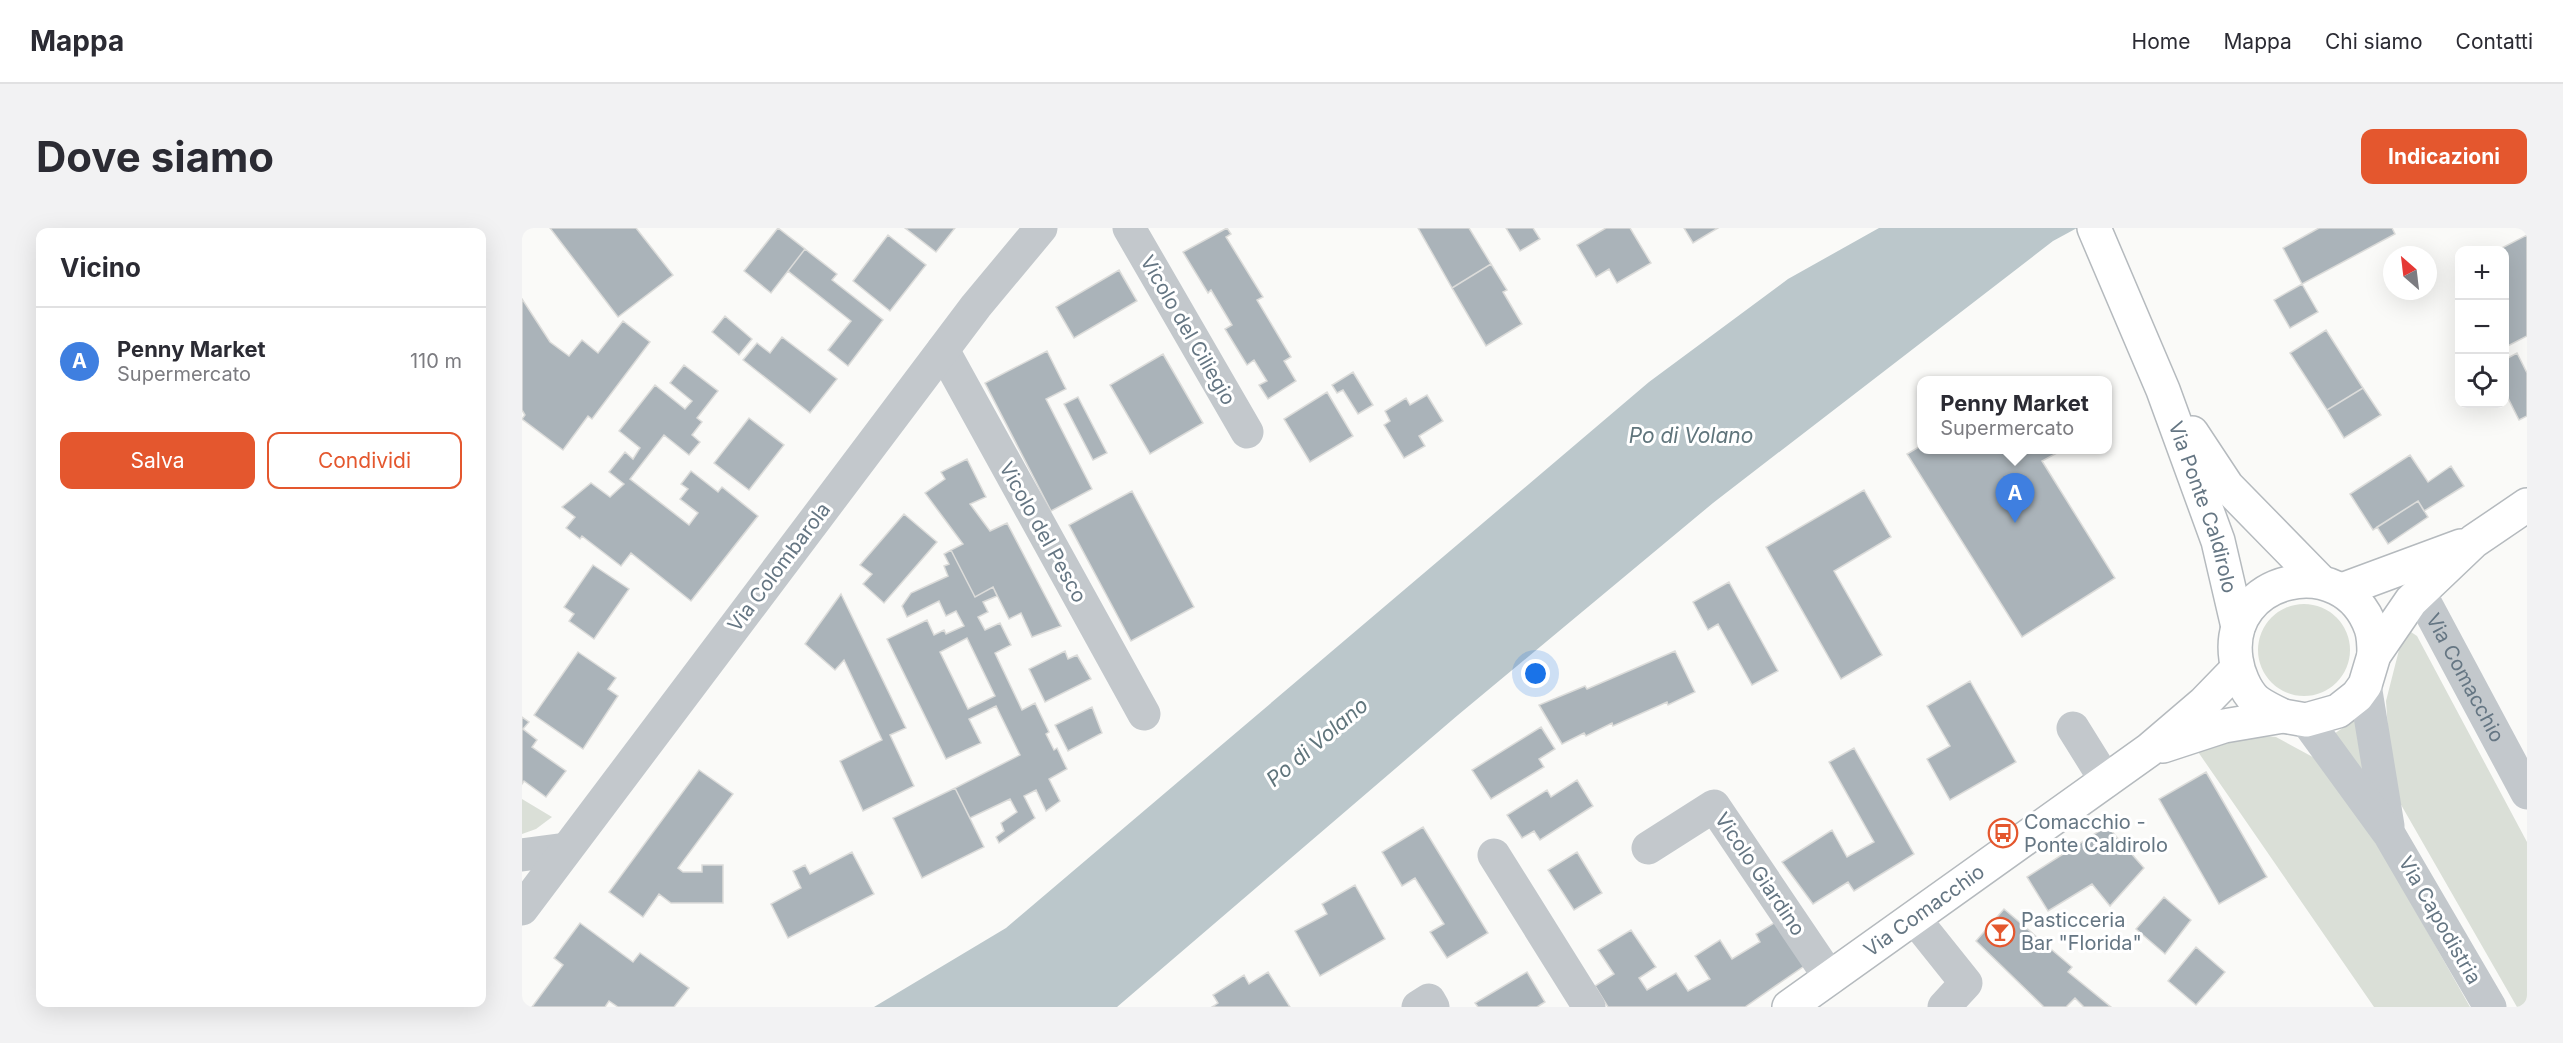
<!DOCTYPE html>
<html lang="it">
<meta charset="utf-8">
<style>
:root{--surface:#fff;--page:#f2f2f3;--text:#2b2b33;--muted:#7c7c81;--line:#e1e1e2;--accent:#e4572e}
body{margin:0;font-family:Inter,sans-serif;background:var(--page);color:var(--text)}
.controls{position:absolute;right:18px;top:18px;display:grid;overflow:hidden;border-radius:12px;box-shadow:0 6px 24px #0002}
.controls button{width:54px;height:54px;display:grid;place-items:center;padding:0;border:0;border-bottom:2px solid var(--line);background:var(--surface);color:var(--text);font:30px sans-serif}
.compass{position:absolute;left:1861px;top:18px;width:54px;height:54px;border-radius:50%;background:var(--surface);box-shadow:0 6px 24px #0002;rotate:332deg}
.you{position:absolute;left:1014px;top:446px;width:21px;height:21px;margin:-15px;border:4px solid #fff;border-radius:50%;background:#1a73e8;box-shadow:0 0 0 9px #1a73e833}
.badge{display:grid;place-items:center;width:39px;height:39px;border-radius:50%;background:var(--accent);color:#fff;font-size:20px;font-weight:700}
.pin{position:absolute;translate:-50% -50px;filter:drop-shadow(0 2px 3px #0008)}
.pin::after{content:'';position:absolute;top:32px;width:21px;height:18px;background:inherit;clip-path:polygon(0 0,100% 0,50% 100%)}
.popup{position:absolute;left:1395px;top:148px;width:195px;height:78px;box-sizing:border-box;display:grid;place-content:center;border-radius:12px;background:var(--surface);filter:drop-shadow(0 2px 4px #0005);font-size:20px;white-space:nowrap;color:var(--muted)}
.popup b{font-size:22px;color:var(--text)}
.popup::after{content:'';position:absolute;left:50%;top:100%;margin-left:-12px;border:12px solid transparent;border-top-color:var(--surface)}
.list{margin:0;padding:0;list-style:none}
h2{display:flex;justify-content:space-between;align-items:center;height:78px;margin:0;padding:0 24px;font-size:26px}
h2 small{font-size:20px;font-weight:400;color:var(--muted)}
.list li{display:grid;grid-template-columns:39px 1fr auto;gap:18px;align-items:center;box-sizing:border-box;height:108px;padding:0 24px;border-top:2px solid var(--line)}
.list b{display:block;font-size:22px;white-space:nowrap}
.list p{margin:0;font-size:20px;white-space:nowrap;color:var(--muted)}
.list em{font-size:20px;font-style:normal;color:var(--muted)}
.actions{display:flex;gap:12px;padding:18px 24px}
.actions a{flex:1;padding:14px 0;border:2px solid var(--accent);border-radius:12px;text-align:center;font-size:21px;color:var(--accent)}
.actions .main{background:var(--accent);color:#fff}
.icon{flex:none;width:33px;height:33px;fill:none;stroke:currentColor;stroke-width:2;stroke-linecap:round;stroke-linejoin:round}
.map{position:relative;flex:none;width:2005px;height:779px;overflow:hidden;border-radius:12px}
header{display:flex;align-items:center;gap:36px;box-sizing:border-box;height:84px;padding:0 30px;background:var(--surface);border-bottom:2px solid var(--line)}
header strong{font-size:28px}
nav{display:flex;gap:33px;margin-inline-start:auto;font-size:21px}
.intro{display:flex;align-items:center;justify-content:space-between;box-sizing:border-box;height:144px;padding:0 36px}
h1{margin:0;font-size:42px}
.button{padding:15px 27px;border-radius:12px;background:var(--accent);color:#fff;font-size:21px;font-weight:700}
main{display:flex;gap:36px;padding:0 36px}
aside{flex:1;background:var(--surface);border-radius:12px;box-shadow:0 6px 24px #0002}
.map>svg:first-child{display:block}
</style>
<header>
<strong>Mappa</strong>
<nav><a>Home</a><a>Mappa</a><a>Chi siamo</a><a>Contatti</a></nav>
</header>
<div class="intro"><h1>Dove siamo</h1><a class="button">Indicazioni</a></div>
<main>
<aside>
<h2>Vicino<small></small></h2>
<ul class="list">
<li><span class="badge" style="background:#3f7fe0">A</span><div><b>Penny Market</b><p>Supermercato</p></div><em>110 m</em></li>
</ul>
<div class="actions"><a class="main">Salva</a><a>Condividi</a></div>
</aside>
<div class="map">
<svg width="2005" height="779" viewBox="0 0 2005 779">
<rect width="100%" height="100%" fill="#fafaf8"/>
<!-- green -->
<path fill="#dadfd7" d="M1736 422a46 46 0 1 1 92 0a46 46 0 1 1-92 0Z
M 1886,402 L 1895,408 L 2005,614 L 2005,779 L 1995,779 L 1870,561 L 1864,473 L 1878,418 Z
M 1841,486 L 1848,558 L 1806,510 Z
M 1720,506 L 1754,509 L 1800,534 L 1866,634 L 1948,779 L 1852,779 L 1672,518 Z
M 0,571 L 30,589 L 14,601 L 0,606 Z"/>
<!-- water -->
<path fill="#bbc7cb" d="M 1357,0 L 1555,0 L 1531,13 L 1191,275 L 936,487 L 595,779 L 352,779 L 484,700 L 1127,154 L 1266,51 Z"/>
<!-- building -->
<path fill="#aab3b9" stroke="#dcdcda" stroke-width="1.5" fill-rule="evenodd" d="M 28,0 L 114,0 L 151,47 L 96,89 Z
M 256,0 L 283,21 L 249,65 L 222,43 Z
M 383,0 L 433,0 L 414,24 Z
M 705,0 L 709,6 L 704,9 L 741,69 L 735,72 L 769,129 L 762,133 L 774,153 L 746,171 L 737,157 L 745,153 L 732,132 L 725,137 L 703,101 L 710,97 L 689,62 L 686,65 L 661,24 Z
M 896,0 L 947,0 L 969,36 L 930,60 Z
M 984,0 L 1011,0 L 1018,11 L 998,23 Z
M 1084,0 L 1108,0 L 1129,35 L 1095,55 L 1087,41 L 1074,49 L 1055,17 Z
M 1162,0 L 1196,0 L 1171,15 Z
M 1797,0 L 1870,0 L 1873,6 L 1780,56 L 1761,20 Z
M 366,7 L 404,37 L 368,83 L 331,53 Z
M 2005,7 L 2005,108 L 1982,120 L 1982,22 L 1976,22 Z
M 283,21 L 315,46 L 310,52 L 361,92 L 326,138 L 306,122 L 329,93 L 266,43 Z
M 969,36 L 985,62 L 981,64 L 1000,96 L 964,118 L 930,60 Z
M 597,42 L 615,73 L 552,110 L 534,79 Z
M 1780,56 L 1796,84 L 1768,100 L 1752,72 Z
M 0,71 L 28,114 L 47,128 L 60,112 L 76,125 L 101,93 L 128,114 L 70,191 L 66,188 L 41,222 L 0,191 L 3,187 L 0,182 Z
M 203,88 L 230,111 L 217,127 L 190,104 Z
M 1804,102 L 1841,160 L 1805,182 L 1768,125 Z
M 260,109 L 315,151 L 288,185 L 221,132 L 235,115 L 248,125 Z
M 525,123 L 544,161 L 524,171 L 570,261 L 529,283 L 463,155 Z
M 1995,125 L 2005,145 L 2005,188 L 1997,192 L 1982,162 L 1982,132 Z
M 641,126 L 681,195 L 628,226 L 588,157 Z
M 162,137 L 196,163 L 175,190 L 180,194 L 170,207 L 178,214 L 167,227 L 142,207 L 108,251 L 167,297 L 176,285 L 158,271 L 166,261 L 159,256 L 169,243 L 196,264 L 200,259 L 236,288 L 169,373 L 109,325 L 99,338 L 60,308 L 58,311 L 44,300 L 53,289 L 40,279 L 69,255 L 88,269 L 102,256 L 87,244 L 103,224 L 111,231 L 118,220 L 97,203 L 133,157 L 163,181 L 170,173 L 148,155 Z
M 831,144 L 851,177 L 836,186 L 821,162 L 815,165 L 810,157 Z
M 1841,160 L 1859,187 L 1822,210 L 1805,182 Z
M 805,164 L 831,208 L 788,234 L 762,191 Z
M 905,167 L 921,193 L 897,208 L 903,218 L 882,230 L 862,197 L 868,193 L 863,183 L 884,170 L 888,177 Z
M 556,169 L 585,225 L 571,232 L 542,176 Z
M 227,190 L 262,217 L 227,262 L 192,235 Z
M 1400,217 L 1400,222 L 1533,222 L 1535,225 L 1520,233 L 1593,350 L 1500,409 L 1385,226 Z
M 1888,227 L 1906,254 L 1929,238 L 1942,258 L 1902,283 L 1896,273 L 1851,302 L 1828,266 Z
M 445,231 L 464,269 L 448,276 L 468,303 L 485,295 L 539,398 L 510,409 L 499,385 L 487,391 L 471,359 L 453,369 L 429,322 L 441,316 L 403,265 L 423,251 L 419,244 Z
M 1342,262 L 1369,309 L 1312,343 L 1360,427 L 1319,451 L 1244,319 Z
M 610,263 L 672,379 L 609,413 L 547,297 Z
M 1896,273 L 1906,289 L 1866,316 L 1855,299 Z
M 382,286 L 415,314 L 362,375 L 341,356 L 350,346 L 338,337 Z
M 429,322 L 453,369 L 471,359 L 475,368 L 461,374 L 466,384 L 456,389 L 463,402 L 478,395 L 489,417 L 473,425 L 500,482 L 513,475 L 527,504 L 524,506 L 532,522 L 535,520 L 545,541 L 527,551 L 538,573 L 524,583 L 514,562 L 502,568 L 513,590 L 477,615 L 474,609 L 482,603 L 479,595 L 495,584 L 488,571 L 448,590 L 433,560 L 498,527 L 474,478 L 447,491 L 459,515 L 424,531 L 365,411 L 405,392 L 412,407 L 422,402 L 424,406 L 442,398 L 434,383 L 424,388 L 417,373 L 385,389 L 380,378 L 389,365 L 426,348 L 422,338 L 427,336 L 422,326 ZM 445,410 L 473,468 L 446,481 L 418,424 Z
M 71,337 L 107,361 L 72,411 L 47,393 L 52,386 L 42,379 Z
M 1207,354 L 1256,443 L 1230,457 L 1196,396 L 1186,402 L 1171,374 Z
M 319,366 L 384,500 L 368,507 L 392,558 L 341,583 L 318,533 L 360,512 L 322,432 L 313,442 L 283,416 Z
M 543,423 L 546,431 L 555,427 L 569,451 L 523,474 L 507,441 Z
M 1153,423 L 1173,464 L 1146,477 L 1145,474 L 1091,498 L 1090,495 L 1064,508 L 1062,505 L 1040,516 L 1017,477 L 1063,458 L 1065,461 Z
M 56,424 L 94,450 L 86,461 L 96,468 L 61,521 L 12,487 Z
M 1448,453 L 1494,534 L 1428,572 L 1405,531 L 1428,518 L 1405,478 Z
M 570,479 L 580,505 L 546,523 L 533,497 Z
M 0,489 L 7,494 L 1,501 L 15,512 L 10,519 L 44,543 L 24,569 L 2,553 L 0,556 Z
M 1019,499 L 1033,521 L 1017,531 L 1022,539 L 969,571 L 950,542 Z
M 1332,520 L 1392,626 L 1332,663 L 1326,654 L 1291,676 L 1260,634 L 1310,602 L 1325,629 L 1352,614 L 1307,534 Z
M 177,542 L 211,566 L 156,640 L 161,644 L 180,644 L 180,637 L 201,637 L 201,675 L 149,675 L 137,666 L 121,689 L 87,664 Z
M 1684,544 L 1745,649 L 1697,676 L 1637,571 Z
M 1055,552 L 1071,578 L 1018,612 L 1012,603 L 1000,610 L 985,587 L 1025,562 L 1029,569 Z
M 433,560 L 462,619 L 400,650 L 371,590 Z
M 1585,598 L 1622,640 L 1588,678 L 1570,656 L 1526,683 L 1505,649 Z
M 901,599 L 966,705 L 925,730 L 908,704 L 922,696 L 893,650 L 880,658 L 860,624 Z
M 330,624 L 352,666 L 266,710 L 249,676 L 279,660 L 271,643 L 283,637 L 288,646 Z
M 1055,624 L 1080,665 L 1052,682 L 1026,642 Z
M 833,657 L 863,711 L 798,748 L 773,703 L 805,686 L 800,676 Z
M 1642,669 L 1669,692 L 1643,726 L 1614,701 Z
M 1482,681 L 1550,739 L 1546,744 L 1589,779 L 1562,779 L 1553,770 L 1544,779 L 1522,779 L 1454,713 Z
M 1262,689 L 1288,734 L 1223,779 L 1086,779 L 1073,758 L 1092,746 L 1076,722 L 1109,702 L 1134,739 L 1117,750 L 1125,762 L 1154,745 L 1166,763 L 1188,751 L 1173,728 L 1198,712 L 1210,731 L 1238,714 L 1234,706 Z
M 58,695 L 111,734 L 118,725 L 167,760 L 152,779 L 96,779 L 87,773 L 83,779 L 10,779 L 41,737 L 32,730 Z
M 1674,719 L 1703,744 L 1674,777 L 1646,753 Z
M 746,744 L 768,779 L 690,779 L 696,775 L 691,767 L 722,747 L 727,756 Z
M 1005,744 L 1023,774 L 1015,779 L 956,779 L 953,775 Z"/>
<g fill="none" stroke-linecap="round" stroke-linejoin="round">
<!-- major casing -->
<g stroke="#b5babe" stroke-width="36">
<g id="major">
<path id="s2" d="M 1572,0 L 1641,162 L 1696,313 L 1716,399"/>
<path d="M 1670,205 L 1705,258 L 1798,353"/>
<path d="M 1820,362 L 1939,318"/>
<path d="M 1761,488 C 1752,483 1741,479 1733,472 C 1723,462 1716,445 1714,431 C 1702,349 1821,321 1849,400 C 1852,408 1852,418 1852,427"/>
<path d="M 1641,518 L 1702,498 L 1761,488 L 1784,492 L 1816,483 L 1835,468 L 1843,457 L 1852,427 L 1889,373 L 1952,313 L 2005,277"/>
<path id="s3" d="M 1267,779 L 1627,522 L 1682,475 L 1715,441"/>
</g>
</g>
<!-- minor -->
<g stroke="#c3c8cc" stroke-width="33">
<path d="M 607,0 L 725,204"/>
<path d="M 421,122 L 622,486"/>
<path id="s1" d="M 1898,365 L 2005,565"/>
<path d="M 1843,457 L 1866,598"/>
<path d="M 1784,492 L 1867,606 L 1968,779"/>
<path d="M 1551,500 L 1584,553"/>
<path d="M 1126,620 L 1192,578 L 1308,750"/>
<path d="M 0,627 L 44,621"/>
<path d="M 972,627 L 1067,779"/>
<path d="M 0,681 L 454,78 L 519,0"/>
<path d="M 1392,690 L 1444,755 L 1422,779"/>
<path d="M 896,779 L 907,772 L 911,779"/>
</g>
<!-- major -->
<use href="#major" stroke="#fff" stroke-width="33"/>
</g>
<!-- icons -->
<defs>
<g id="bus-ring" transform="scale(1.5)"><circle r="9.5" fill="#fff" stroke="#e4572e" stroke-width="1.5"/><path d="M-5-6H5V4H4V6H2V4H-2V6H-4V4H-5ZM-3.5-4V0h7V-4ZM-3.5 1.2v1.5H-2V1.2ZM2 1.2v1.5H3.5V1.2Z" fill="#e4572e"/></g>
<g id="bar-ring" transform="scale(1.5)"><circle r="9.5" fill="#fff" stroke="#e4572e" stroke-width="1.5"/><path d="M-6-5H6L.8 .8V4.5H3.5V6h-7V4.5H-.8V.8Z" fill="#e4572e"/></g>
</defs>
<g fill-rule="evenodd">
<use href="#bus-ring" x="1481" y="605"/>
<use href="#bar-ring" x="1478" y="704"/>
</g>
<g text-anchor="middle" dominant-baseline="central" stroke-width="6" stroke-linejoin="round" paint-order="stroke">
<!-- street labels -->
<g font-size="20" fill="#657683" stroke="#fff">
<text transform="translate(666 102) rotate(60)">Vicolo del Ciliegio</text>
<text stroke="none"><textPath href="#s2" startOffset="300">Via Ponte Caldirolo</textPath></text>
<text transform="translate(521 304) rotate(61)">Vicolo del Pesco</text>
<text transform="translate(257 339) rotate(-53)">Via Colombarola</text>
<text stroke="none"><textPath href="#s1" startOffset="96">Via Comacchio</textPath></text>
<text transform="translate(1238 646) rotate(56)">Vicolo Giardino</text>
<text stroke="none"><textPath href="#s3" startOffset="166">Via Comacchio</textPath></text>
<text transform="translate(1918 692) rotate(60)">Via Capodistria</text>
</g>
<!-- poi labels -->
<g font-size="20" fill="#657683" stroke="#fff" text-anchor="start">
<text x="1502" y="594">Comacchio -<tspan x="1502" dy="23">Ponte Caldirolo</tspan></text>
<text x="1499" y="692">Pasticceria<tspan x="1499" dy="23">Bar "Florida"</tspan></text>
</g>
<!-- water labels -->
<g font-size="21" font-style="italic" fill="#60757c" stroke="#fff">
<text x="1169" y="207">Po di Volano</text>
<text transform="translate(795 514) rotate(-40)">Po di Volano</text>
</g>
</g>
</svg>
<div class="controls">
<button>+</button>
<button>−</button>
<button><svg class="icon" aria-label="locate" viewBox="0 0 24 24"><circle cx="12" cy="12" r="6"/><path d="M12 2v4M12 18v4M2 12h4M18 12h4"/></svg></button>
</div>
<svg class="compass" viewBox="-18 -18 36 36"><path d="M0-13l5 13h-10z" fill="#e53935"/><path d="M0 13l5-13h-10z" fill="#7c7c81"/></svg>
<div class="you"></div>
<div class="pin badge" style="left:1493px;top:295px;background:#3f7fe0">A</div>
<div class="popup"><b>Penny Market</b>Supermercato</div>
</div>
</main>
